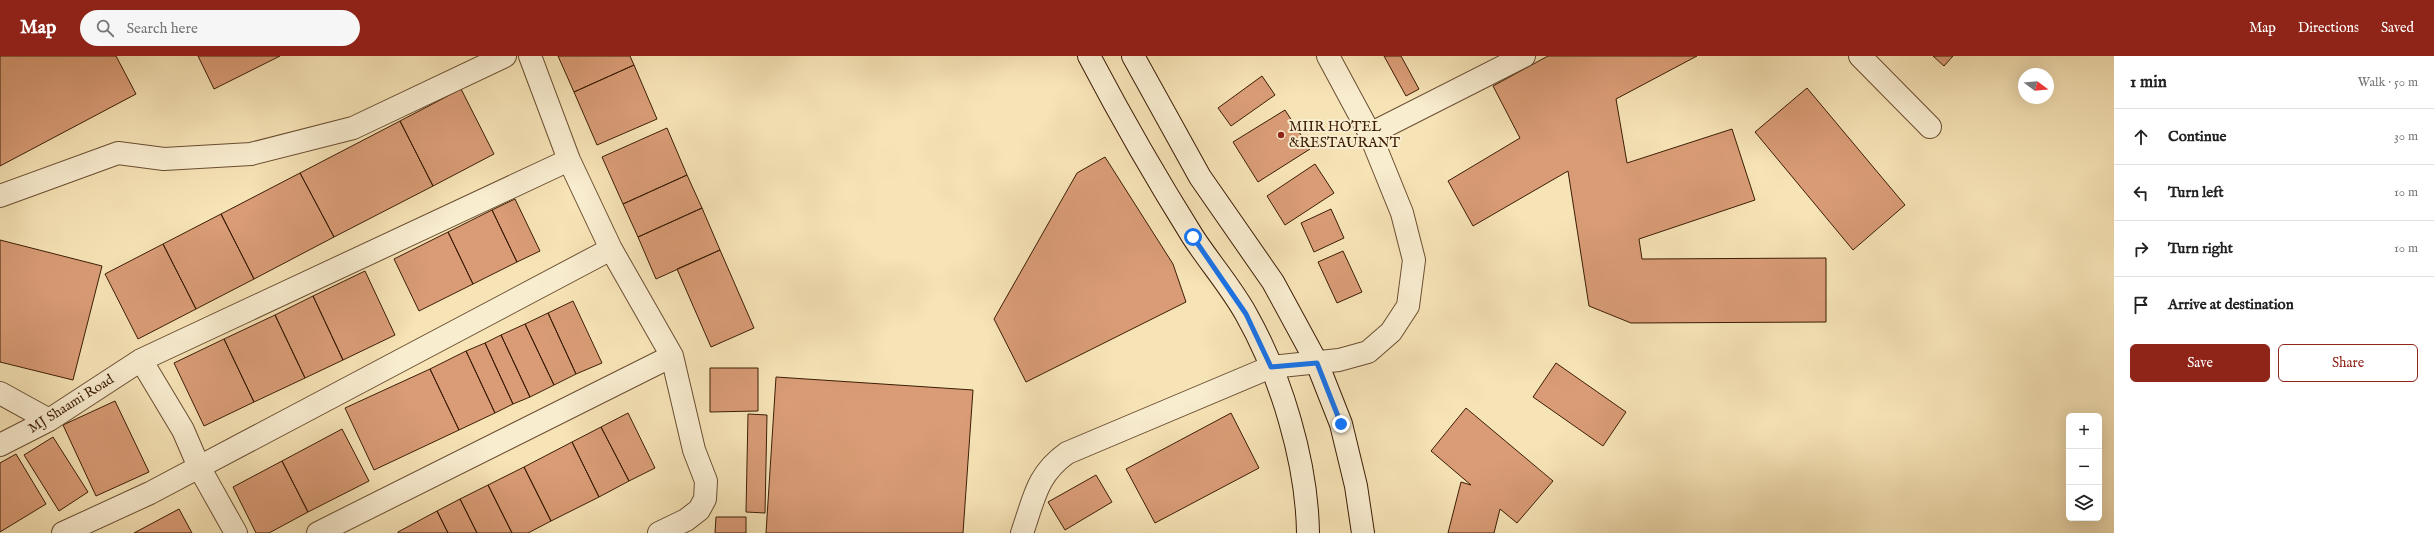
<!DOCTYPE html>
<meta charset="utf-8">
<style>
:root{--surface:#fff;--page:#f6f6f6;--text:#222;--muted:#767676;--line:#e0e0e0;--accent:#8f2418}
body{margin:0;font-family:"IM FELL English",serif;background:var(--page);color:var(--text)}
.controls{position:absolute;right:12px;bottom:12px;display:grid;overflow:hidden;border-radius:6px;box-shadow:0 4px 16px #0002}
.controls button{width:36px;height:36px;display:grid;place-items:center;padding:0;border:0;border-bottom:1px solid var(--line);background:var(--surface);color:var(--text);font:20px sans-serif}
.compass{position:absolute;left:2018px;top:12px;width:36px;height:36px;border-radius:50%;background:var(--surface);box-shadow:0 4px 16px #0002;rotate:106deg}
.stop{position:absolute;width:12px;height:12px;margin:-9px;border:3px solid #1a73e8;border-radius:50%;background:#fff}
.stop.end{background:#1a73e8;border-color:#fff;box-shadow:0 1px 4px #0008}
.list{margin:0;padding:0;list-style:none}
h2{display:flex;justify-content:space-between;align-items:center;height:52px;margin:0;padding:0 16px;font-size:17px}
h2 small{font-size:13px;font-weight:400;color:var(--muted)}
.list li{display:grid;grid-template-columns:26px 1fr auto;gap:12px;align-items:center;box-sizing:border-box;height:56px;padding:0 16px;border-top:1px solid var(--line)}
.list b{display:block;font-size:15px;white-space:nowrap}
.list em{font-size:13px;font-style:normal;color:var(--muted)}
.actions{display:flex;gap:8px;padding:12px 16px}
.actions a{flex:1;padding:9px 0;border:1px solid var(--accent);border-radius:6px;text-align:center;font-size:14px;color:var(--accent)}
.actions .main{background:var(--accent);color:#fff}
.icon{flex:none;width:22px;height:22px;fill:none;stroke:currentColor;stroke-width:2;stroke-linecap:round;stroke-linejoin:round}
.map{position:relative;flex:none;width:2114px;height:477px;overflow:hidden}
header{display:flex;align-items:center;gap:24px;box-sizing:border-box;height:56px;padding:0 20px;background:var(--accent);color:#fff}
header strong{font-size:19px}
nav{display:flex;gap:22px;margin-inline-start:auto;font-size:14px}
.search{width:280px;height:36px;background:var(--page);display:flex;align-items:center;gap:10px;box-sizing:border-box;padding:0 14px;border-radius:22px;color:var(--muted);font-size:15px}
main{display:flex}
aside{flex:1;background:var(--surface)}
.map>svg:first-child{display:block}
</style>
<header>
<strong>Map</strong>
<div class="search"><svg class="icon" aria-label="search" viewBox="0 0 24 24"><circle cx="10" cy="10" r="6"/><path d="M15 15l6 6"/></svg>Search here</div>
<nav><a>Map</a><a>Directions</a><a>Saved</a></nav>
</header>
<main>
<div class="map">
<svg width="2114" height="477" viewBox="0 0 2114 477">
<rect width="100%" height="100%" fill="#f6e3b6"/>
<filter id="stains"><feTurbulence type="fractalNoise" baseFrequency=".005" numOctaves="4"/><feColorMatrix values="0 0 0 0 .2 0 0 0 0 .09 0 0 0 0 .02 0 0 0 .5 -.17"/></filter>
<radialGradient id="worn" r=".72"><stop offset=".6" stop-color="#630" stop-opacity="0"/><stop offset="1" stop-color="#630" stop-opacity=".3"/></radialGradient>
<!-- building -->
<path fill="#d99c76" stroke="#3c1d05" d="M 0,0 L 116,0 L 136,38 L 0,110 Z
M 198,0 L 280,0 L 214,33 Z
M 558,0 L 630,0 L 634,9 L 574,36 Z
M 1384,0 L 1401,0 L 1419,33 L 1406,40 Z
M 1548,0 L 1697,0 L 1616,43 L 1627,107 L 1732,73 L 1755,144 L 1639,183 L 1642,203 L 1826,202 L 1826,266 L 1631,267 L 1589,250 L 1568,115 L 1473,170 L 1448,125 L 1520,82 L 1493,30 Z
M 1933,0 L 1953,0 L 1944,10 Z
M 634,9 L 657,63 L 597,89 L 574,36 Z
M 1262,20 L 1275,39 L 1231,70 L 1218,52 Z
M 1807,32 L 1905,149 L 1853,194 L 1755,76 Z
M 461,33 L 494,98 L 433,130 L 400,65 Z
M 1285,54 L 1310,93 L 1258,126 L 1233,86 Z
M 400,65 L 433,130 L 334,181 L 300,117 Z
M 667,72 L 687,119 L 623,148 L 602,101 Z
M 1105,101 L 1173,208 L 1186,246 L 1026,326 L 994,263 L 1077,117 Z
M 1315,108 L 1334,137 L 1285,169 L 1267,140 Z
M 300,117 L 334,181 L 254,223 L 221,158 Z
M 687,119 L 702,152 L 638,181 L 623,148 Z
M 515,143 L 540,195 L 517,206 L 492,154 Z
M 702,152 L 720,194 L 656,223 L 638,181 Z
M 1331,153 L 1344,182 L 1314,196 L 1301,167 Z
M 492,154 L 517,206 L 473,228 L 448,176 Z
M 221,158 L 254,223 L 196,253 L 163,188 Z
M 448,176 L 473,228 L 419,255 L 394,203 Z
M 0,184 L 102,210 L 73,324 L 0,306 Z
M 163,188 L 196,253 L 138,283 L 105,218 Z
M 720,194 L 754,272 L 711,291 L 677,213 Z
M 1343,195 L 1362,236 L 1337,247 L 1318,206 Z
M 365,215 L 395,279 L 343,304 L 313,240 Z
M 313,240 L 343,304 L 305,322 L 275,259 Z
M 573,245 L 602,307 L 576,318 L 548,257 Z
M 548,257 L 576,318 L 554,329 L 525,268 Z
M 275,259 L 305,322 L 254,346 L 224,283 Z
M 525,268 L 554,329 L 530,341 L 501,279 Z
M 501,279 L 530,341 L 513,348 L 485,287 Z
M 224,283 L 254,346 L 204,370 L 174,307 Z
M 485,287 L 513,348 L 495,357 L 466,295 Z
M 466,295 L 495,357 L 459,374 L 430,313 Z
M 1556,307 L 1626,356 L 1603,390 L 1533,341 Z
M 710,312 L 758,312 L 758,355 L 710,356 Z
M 430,313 L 459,374 L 374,414 L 345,352 Z
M 776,321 L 973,334 L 963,477 L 766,477 Z
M 115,345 L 149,416 L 96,440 L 63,369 Z
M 1466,352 L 1553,425 L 1517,467 L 1500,453 L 1494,477 L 1448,477 L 1461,426 L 1471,429 L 1431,395 Z
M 628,357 L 655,412 L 629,425 L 601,371 Z
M 1231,357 L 1259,412 L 1155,467 L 1126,413 Z
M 748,358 L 767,359 L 765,457 L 746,456 Z
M 601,371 L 629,425 L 599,441 L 572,386 Z
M 342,373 L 369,425 L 308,456 L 282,405 Z
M 53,381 L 88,436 L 59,455 L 24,399 Z
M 572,386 L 599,441 L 551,465 L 524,411 Z
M 16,398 L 46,448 L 0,476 L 0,407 Z
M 282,405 L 308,456 L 269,477 L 256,477 L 233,431 Z
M 524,411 L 551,465 L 528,477 L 512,477 L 488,429 Z
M 1096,419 L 1112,446 L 1065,474 L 1048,446 Z
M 488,429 L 512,477 L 477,477 L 460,443 Z
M 460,443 L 477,477 L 448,477 L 437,455 Z
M 179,453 L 192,477 L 134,477 Z
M 437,455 L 448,477 L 398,477 L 398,476 Z
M 716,461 L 746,461 L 746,477 L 715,477 Z"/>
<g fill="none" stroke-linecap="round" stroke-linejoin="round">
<!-- street casing -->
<g stroke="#6a4e31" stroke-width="24">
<path id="street" d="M 530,0 L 569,104 L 611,193 L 672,300 L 694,394 L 706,425 L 705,443 L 699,454 L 686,464 L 659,477
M 1860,0 L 1930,71
M 1370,78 L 1524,0
M 0,140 L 118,97 L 164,103 L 251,98 L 353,72 L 505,0
M 141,304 L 183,374 L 199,411 L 236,477
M 0,337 L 49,364
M 0,389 L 49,364 L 141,304 L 569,104
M 63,477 L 150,437 L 611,193
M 318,477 L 672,300
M 1022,477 C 1034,444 1036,419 1067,397 L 1271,311 L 1339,304 L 1368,296 L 1391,276 L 1408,250 L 1414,204 L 1402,157 L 1370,78 L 1328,0"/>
</g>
<!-- secondary casing -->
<g stroke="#3c1d05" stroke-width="24">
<path id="secondary" d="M 1089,0 C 1121,61 1156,122 1193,181 C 1210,207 1231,231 1246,258 C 1281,320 1307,406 1308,477
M 1133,0 L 1200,121 L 1273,226 L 1317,307 L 1341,368 L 1356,430 L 1363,477"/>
</g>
<!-- street -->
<use href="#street" stroke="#f9edd0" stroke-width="22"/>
<!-- secondary -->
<use href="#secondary" stroke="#f9edd0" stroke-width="22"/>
</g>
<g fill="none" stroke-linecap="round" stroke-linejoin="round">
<!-- route -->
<path stroke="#1a73e8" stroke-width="5" d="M 1193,181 L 1246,258 L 1271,311 L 1317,307 L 1341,368"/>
</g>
<!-- markers -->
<circle fill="#8f2418" stroke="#f9edd0" stroke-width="1.5" cx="1281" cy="79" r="4"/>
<g text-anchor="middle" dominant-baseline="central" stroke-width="4" stroke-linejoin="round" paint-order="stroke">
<!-- poi labels -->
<g font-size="14" fill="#3c1d05" stroke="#f9edd0" text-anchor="start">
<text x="1289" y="71">MIIR HOTEL<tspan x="1289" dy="16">&amp;RESTAURANT</tspan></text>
</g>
<!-- street labels -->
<g font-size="14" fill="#3c1d05" stroke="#f9edd0">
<text transform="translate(71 348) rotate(-32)">MJ Shaami Road</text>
</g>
</g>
<rect width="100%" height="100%" filter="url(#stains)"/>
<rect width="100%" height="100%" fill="url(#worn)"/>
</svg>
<div class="controls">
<button>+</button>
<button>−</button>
<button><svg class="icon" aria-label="layers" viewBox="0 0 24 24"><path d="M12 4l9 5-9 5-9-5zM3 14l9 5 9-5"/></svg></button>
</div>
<svg class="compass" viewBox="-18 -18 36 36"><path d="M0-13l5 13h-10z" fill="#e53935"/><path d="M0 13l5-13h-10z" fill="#767676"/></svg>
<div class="stop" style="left:1193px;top:181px"></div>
<div class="stop end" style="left:1341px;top:368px"></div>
</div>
<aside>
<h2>1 min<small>Walk · 50 m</small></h2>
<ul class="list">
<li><svg class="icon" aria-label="ahead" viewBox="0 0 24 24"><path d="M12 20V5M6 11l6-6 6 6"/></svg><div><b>Continue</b></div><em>30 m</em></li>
<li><svg class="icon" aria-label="left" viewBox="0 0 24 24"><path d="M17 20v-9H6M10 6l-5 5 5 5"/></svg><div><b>Turn left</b></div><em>10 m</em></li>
<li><svg class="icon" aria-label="right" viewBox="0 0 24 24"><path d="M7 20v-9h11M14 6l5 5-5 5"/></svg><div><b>Turn right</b></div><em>10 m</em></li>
<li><svg class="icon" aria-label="arrive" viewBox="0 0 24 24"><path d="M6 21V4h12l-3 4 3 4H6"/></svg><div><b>Arrive at destination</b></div></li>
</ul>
<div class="actions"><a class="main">Save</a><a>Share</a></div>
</aside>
</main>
